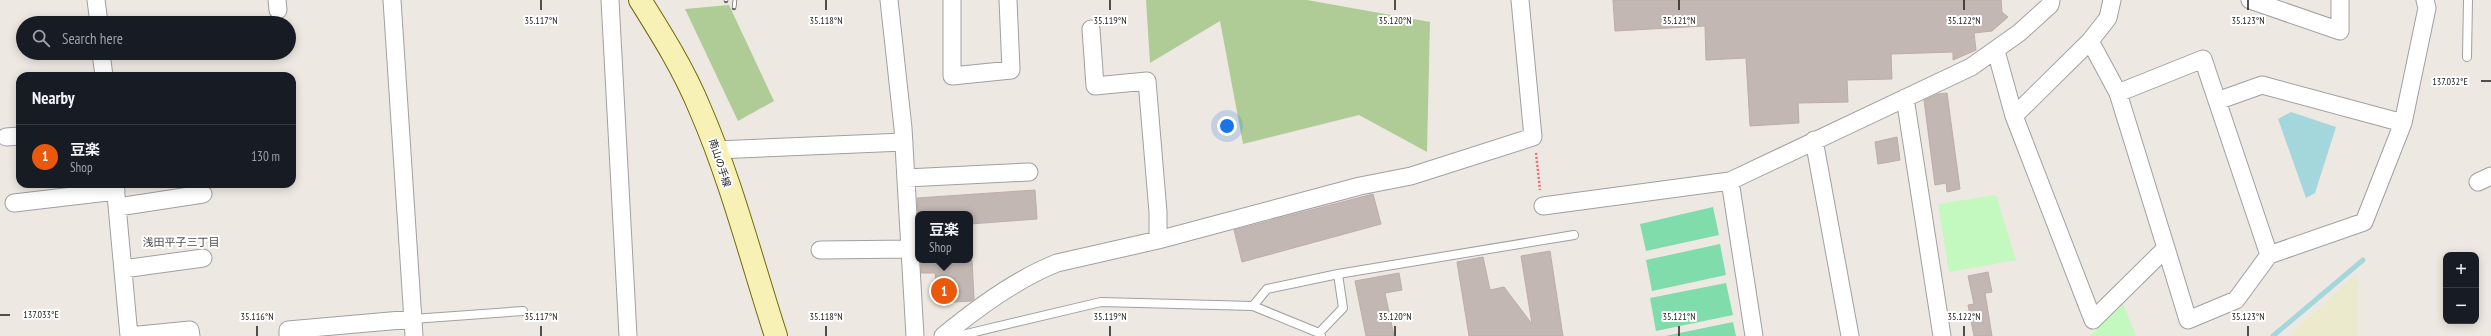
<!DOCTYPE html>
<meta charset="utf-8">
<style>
:root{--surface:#171b24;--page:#242831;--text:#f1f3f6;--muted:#9ea1a6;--line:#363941;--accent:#ea580c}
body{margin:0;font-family:"PT Sans Narrow","Noto Sans JP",sans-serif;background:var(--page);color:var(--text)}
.controls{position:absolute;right:12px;bottom:12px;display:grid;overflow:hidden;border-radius:8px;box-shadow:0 2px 10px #0003}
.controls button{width:36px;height:36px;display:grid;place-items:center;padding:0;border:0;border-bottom:1px solid var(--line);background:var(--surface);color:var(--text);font:20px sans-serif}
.you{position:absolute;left:1227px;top:126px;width:14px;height:14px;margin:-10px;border:3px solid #fff;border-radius:50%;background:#1a73e8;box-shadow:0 0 0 6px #1a73e833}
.badge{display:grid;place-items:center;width:26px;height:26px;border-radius:50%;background:var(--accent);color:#fff;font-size:13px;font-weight:700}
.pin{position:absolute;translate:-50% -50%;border:2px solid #fff;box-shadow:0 1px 4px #0006}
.popup{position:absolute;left:915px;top:211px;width:58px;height:52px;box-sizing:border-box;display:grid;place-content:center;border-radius:8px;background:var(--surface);filter:drop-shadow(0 1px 3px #0005);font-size:13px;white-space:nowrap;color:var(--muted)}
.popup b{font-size:15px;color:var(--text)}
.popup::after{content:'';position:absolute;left:50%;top:100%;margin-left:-8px;border:8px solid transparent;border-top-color:var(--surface)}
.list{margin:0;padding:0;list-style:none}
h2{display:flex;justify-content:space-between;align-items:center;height:52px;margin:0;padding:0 16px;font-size:17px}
h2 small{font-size:13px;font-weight:400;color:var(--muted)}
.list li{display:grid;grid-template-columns:26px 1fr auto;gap:12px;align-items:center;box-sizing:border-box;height:64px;padding:0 16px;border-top:1px solid var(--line)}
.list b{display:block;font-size:15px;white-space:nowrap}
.list p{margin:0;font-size:13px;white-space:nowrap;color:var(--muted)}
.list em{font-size:13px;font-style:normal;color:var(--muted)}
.icon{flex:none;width:22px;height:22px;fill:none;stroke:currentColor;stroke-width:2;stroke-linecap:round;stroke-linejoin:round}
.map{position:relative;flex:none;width:2491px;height:336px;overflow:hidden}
.search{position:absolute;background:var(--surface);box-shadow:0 2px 10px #0003;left:16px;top:16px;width:280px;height:44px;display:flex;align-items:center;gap:10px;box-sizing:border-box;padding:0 14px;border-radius:22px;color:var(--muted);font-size:15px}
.panel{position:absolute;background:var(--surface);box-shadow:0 2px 10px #0003;left:16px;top:72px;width:280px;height:116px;border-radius:12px}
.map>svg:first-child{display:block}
</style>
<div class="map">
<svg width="2491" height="336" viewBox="0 0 2491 336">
<rect width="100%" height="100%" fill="#eee8e2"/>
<!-- farmland -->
<path fill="#eceacd" d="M 2358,272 L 2357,336 L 2289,336 Z"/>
<!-- forest -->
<path fill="#afcc97" d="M 1146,0 L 1307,0 L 1430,22 L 1427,152 L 1359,115 L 1243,144 L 1220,21 L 1150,63 Z
M 729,5 L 774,101 L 738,121 L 685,9 Z"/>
<!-- park -->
<path fill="#c3f8bf" d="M 1996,195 L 2016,260 L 1949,272 L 1938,204 Z
M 2123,304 L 2136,336 L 2090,336 Z"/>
<!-- pitch -->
<path fill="#81dcab" d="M 1713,207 L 1719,235 L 1646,251 L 1640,224 Z
M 1720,244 L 1726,275 L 1652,291 L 1646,260 Z
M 1726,283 L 1733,315 L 1656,331 L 1650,298 Z
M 1733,322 L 1736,336 L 1665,336 Z"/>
<!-- water -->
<path fill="#a3d7db" d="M 2291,112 L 2336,127 L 2315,193 L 2306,198 L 2278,119 Z"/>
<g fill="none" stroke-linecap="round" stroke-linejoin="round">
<!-- stream -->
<path stroke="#a3d7db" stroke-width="5" d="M 2273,336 L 2363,260"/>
</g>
<!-- building -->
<path fill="#c2b7b2" stroke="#bfaca5" d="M 1613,0 L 2001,0 L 2002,12 L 2008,17 L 1992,31 L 1974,33 L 1976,50 L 1953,60 L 1953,52 L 1891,54 L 1892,79 L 1847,80 L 1848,102 L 1798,103 L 1799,123 L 1750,126 L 1746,58 L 1706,60 L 1705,26 L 1615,31 Z
M 1947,93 L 1960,189 L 1947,192 L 1946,183 L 1935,185 L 1924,100 L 1938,94 Z
M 1897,137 L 1900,160 L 1878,164 L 1875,142 Z
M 1035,190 L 1037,219 L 970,224 L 970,214 L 918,214 L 917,198 Z
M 1373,194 L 1381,224 L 1242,262 L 1234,230 Z
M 1550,251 L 1563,336 L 1469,336 L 1457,262 L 1483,257 L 1490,290 L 1504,287 L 1532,324 L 1521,256 Z
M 921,260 L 972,260 L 974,299 L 971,301 L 938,303 L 935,273 L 921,273 Z
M 1988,272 L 1992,292 L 1985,293 L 1992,336 L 1974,336 L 1968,305 L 1974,304 L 1968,276 Z
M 1399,273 L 1402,290 L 1385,293 L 1394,336 L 1366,336 L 1355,281 Z"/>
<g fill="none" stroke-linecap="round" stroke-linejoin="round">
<!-- lane casing -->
<g stroke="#a0a0a0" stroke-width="10">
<path id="lane" d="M 2467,57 L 2468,0
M 1253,306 L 1267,289 L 1338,274 L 1574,235
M 413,319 L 523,311
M 1319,333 L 1343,308 L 1338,274
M 958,336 L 1101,302 L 1253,306 L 1319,333 L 1321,336"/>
</g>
<!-- street casing -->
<g stroke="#a0a0a0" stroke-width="19">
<path id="street" d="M 96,0 L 99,23
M 277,0 L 278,10
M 392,0 L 414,336
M 610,0 L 628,336
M 889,0 L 903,128 L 915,336
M 952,0 L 952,76 L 1011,70 L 1008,0
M 2250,0 L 2340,31 L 2340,0
M 1091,29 L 1095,86 L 1147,81 L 1158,212 L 1158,240
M 2090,41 L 2108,18 L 2112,0
M 1996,51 L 2014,116 L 2093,320 L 2166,248 L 2118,93 L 2090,41 L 2014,116
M 101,53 L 104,76
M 2118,93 L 2203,59 L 2269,255 L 2236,300 L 2188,320 L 2166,248
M 1905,98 L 1942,336
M 2217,101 L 2262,85 L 2403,123 L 2364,222 L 2269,255
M 2403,123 L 2427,8 L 2425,0
M 6,137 L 20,136
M 1814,140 L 1850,336
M 716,150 L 904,142
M 906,178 L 1029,172
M 1730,181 L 1754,336
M 2478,182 L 2491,176
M 115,184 L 129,336 L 190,330 L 191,336
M 14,203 L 116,191
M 1543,206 L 1730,181 L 1971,67 L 2019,33 L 2050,5 L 2051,0
M 118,207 L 203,194
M 820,250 L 911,249
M 123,269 L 203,258
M 288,336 L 288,330 L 413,319
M 943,336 C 977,308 1016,279 1057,263 L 1158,240 L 1360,186 L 1411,176 L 1533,137 L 1520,0"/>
</g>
<!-- secondary casing -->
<g stroke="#706b07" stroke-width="24">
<path id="secondary" d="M 640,0 C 662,35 684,70 700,109 C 731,180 752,262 776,336"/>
</g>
<!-- path -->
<path stroke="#f76a71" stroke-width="2.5" stroke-dasharray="2 2" stroke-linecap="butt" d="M 1536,153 L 1540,190"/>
<!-- lane -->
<use href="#lane" stroke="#fff" stroke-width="8"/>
<!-- street -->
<use href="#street" stroke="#fff" stroke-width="17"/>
<!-- secondary -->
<use href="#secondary" stroke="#f8f1b6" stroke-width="22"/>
<!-- rail casing -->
<g stroke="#6a6a6a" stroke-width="4.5">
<path id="rail" d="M 726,1 L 726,0
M 734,8 L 735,0"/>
</g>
<!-- rail -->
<use href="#rail" stroke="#fff" stroke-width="3" stroke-dasharray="9" stroke-linecap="butt"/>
</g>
<!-- ticks -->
<path fill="none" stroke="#1c1c1c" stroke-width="1.5" d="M 541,0 L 541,10M 826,0 L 826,10M 1110,0 L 1110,10M 1395,0 L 1395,10M 1679,0 L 1679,10M 1964,0 L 1964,10M 2248,0 L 2248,10M 2481,81 L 2491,81M 0,315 L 10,315M 257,326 L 257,336M 541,326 L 541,336M 826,326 L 826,336M 1110,326 L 1110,336M 1395,326 L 1395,336M 1679,326 L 1679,336M 1964,326 L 1964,336M 2248,326 L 2248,336"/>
<g text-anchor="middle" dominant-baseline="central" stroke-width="4" stroke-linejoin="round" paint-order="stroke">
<!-- street labels -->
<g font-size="10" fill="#1c1c1c" stroke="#fff">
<text transform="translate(720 163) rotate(72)">南山の手線</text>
</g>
<!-- neighbourhood labels -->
<g font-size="11" fill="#4f4f4f" stroke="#fff">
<text x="181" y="242">浅田平子三丁目</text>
</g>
</g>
<g font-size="10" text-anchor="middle" fill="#1c1c1c" stroke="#fff" stroke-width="4" stroke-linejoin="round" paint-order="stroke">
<text x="541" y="24">35.117°N</text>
<text x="826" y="24">35.118°N</text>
<text x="1110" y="24">35.119°N</text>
<text x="1395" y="24">35.120°N</text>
<text x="1679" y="24">35.121°N</text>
<text x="1964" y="24">35.122°N</text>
<text x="2248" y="24">35.123°N</text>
<text x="2450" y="85">137.032°E</text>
<text x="41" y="318">137.033°E</text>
<text x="257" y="320">35.116°N</text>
<text x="541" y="320">35.117°N</text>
<text x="826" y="320">35.118°N</text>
<text x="1110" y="320">35.119°N</text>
<text x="1395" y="320">35.120°N</text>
<text x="1679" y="320">35.121°N</text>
<text x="1964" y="320">35.122°N</text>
<text x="2248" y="320">35.123°N</text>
</g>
</svg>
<div class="controls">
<button>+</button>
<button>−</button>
</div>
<div class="you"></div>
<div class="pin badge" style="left:944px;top:291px">1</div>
<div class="popup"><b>豆楽</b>Shop</div>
<div class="search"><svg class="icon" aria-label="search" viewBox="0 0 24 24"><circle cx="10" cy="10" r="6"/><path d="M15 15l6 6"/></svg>Search here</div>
<section class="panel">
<h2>Nearby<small></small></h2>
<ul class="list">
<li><span class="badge">1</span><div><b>豆楽</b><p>Shop</p></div><em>130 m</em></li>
</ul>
</section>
</div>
